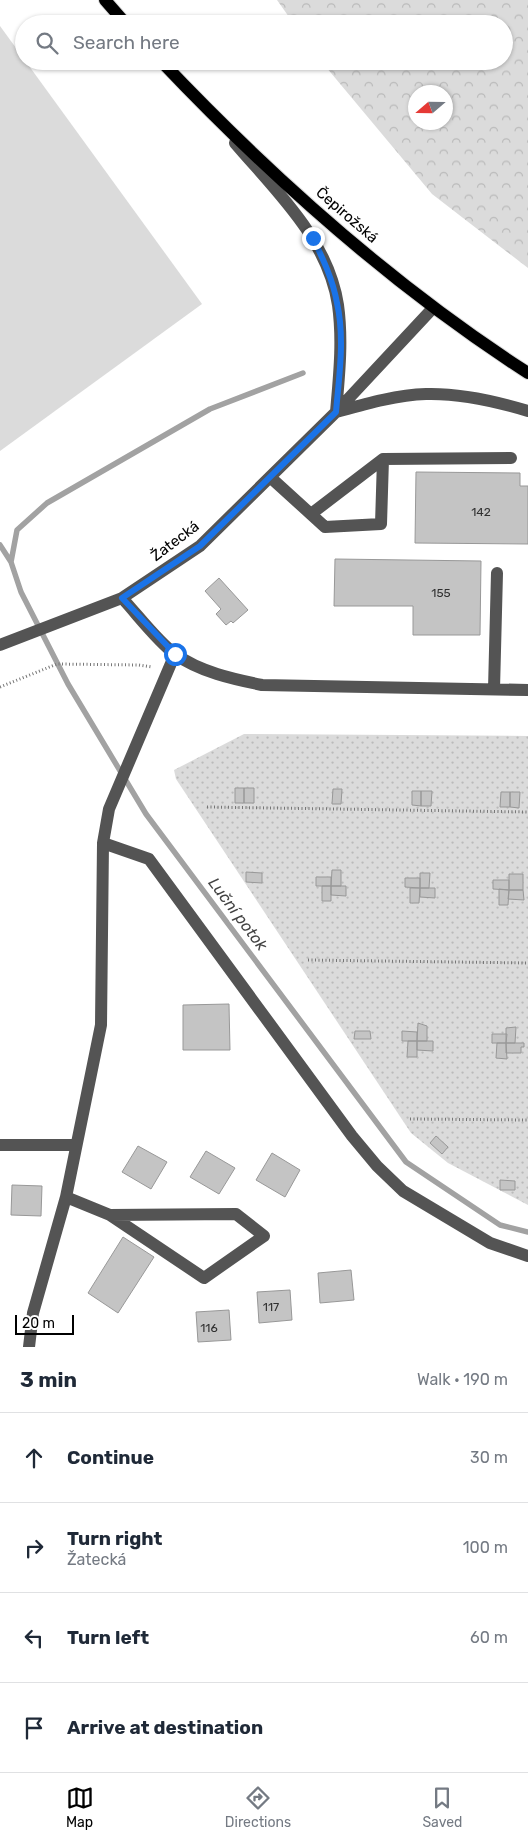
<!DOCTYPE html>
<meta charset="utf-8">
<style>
:root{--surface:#fff;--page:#f6f6f7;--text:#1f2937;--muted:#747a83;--line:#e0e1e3;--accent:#000}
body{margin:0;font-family:Rubik,sans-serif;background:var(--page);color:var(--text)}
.compass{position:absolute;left:408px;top:85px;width:45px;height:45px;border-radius:50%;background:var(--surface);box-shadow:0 1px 4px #0004;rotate:250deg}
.scale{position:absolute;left:15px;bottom:12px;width:59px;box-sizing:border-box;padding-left:5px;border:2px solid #000;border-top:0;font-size:14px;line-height:18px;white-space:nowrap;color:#000;-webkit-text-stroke:4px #fff;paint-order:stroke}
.stop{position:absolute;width:15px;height:15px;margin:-11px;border:4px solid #1a73e8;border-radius:50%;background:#fff}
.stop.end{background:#1a73e8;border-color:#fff;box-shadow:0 1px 5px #0008}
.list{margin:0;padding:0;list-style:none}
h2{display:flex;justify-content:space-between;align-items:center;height:65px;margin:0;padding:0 20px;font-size:21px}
h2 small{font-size:16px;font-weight:400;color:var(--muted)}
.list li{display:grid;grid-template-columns:32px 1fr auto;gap:15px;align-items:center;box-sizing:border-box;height:90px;padding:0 20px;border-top:1px solid var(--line)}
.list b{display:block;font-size:19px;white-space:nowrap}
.list p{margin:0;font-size:16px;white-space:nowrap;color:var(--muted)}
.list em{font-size:16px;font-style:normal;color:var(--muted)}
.icon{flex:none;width:28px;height:28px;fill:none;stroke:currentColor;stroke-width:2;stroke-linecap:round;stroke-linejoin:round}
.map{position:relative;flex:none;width:528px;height:1347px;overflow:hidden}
.search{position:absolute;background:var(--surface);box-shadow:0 1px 4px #0004;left:15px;right:15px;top:15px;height:55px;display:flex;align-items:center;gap:12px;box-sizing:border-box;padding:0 18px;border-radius:28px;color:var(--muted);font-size:19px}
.sheet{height:425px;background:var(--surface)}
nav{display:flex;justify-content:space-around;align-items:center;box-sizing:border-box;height:70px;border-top:1px solid var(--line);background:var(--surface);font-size:14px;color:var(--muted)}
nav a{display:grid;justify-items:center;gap:2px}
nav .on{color:var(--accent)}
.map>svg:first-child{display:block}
</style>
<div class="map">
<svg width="528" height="1347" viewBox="0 0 528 1347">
<defs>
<pattern id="forest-crowns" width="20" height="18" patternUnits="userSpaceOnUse" patternTransform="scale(1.25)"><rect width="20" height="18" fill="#dbdbdb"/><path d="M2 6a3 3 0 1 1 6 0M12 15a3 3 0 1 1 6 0" fill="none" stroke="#bababa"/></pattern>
<pattern id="park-dots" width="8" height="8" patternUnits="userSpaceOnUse" patternTransform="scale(1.25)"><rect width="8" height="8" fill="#dbdbdb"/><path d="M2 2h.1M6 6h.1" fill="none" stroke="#bababa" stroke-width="1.8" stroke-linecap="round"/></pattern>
</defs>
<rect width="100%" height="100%" fill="#fff"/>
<!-- grass -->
<path fill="#dbdbdb" d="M 0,26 L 202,304 L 0,451 Z"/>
<!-- forest -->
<path fill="url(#forest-crowns)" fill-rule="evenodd" d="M 277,0 L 528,0 L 528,268 L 432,194 L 321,61 L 504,61 L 504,24 L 294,24 ZM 416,92 L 446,92 L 446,122 L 416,122 Z"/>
<!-- park -->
<path fill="url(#park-dots)" d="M 244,734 L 528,736 L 528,1205 L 448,1163 L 411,1133 L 176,779 L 174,770 Z"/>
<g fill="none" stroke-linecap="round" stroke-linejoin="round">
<!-- stream -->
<path stroke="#a2a2a2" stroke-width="5.5" d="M 0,545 L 11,562 L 21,592 L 68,684 L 146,814 L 406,1162 L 500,1225 L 528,1232
M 11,562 L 17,530 L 47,503 L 210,409 L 303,373"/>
</g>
<!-- building -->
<path fill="#c4c4c4" stroke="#989898" d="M 416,472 L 520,473 L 520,486 L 528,486 L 528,544 L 415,543 Z
M 335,559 L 481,561 L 480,635 L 413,635 L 413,606 L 334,606 Z
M 219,578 L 248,610 L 233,623 L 231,621 L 226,625 L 216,614 L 221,609 L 205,591 Z
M 235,788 L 244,788 L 244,803 L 235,803 Z
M 244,788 L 254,788 L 254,803 L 244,803 Z
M 333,789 L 342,789 L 341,804 L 332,804 Z
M 412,791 L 421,791 L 421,806 L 412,805 Z
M 421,791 L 432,791 L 431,806 L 421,806 Z
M 501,792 L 510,792 L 510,807 L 500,807 Z
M 510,792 L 520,792 L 519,808 L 510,807 Z
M 332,870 L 341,870 L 341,886 L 331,886 Z
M 246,872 L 262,873 L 262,883 L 246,882 Z
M 420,873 L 430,873 L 429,888 L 420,888 Z
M 509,874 L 523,874 L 523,890 L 509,890 Z
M 316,877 L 331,877 L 331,886 L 316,886 Z
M 405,878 L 420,878 L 420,888 L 405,887 Z
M 493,880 L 509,880 L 509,890 L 493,889 Z
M 322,886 L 331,886 L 331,901 L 322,901 Z
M 331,886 L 346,886 L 346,896 L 331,895 Z
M 410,888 L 420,888 L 419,903 L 410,903 Z
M 420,888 L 435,888 L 435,898 L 420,897 Z
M 499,889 L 509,890 L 508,905 L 499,905 Z
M 509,890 L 523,890 L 524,900 L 508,899 Z
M 229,1004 L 230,1050 L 183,1050 L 183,1005 Z
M 418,1023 L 427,1026 L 427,1041 L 417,1041 Z
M 516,1027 L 515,1043 L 506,1043 L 506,1028 Z
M 355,1031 L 370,1031 L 371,1039 L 354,1039 Z
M 402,1031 L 417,1032 L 417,1041 L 402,1041 Z
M 492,1034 L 507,1034 L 506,1043 L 492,1043 Z
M 408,1041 L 417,1041 L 417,1057 L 407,1057 Z
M 417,1041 L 433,1041 L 433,1051 L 417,1050 Z
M 497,1043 L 506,1043 L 507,1059 L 496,1058 Z
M 506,1043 L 524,1043 L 524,1047 L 521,1047 L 521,1053 L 506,1053 Z
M 436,1136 L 448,1147 L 442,1154 L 430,1143 Z
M 138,1146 L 167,1162 L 151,1189 L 122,1172 Z
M 206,1151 L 235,1168 L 219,1194 L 190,1177 Z
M 272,1153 L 300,1170 L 285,1197 L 256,1180 Z
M 500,1180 L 515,1181 L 515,1190 L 500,1190 Z
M 12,1185 L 42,1186 L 41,1216 L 11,1215 Z
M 123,1237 L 154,1257 L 118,1313 L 88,1293 Z
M 351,1270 L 354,1300 L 320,1303 L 318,1273 Z
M 290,1290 L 292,1320 L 259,1323 L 257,1292 Z
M 229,1310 L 231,1340 L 198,1342 L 196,1312 Z"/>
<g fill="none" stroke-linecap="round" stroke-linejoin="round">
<!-- major casing -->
<g stroke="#dbdbdb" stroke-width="14">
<path id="major" d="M 105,0 L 126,24
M 161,61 C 272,178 393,286 528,373"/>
</g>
<!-- path -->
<path stroke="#767676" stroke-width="3" stroke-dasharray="1 2.5" stroke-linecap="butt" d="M 0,687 L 57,664 L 139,665 L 152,667
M 207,807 L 528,812
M 308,960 L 528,963
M 410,1119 L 528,1120"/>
<!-- minor -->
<path stroke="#545454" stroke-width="12" d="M 235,143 C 276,191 328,239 338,305 C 343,341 339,377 336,412
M 336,412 C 365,404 396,395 426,394 C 461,393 495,401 528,411
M 270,477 L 325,527 L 381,524 L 383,459 L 511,458
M 311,514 L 383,459
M 122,598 C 137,614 158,642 175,654 C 200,672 233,679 262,685 L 528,690
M 0,645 L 122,598 L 200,546 L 336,412 L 433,308
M 494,689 L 497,573
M 103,843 L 149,859 L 352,1136 L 377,1166 L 403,1191 L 490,1243 L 528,1256
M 0,1145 L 76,1145
M 66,1197 L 110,1215 L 236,1214 L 264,1236 L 204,1278 L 110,1215
M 29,1347 L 33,1313 L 66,1197 L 101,1025 L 103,843 L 109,809 L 175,654"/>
<!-- major -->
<use href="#major" stroke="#000" stroke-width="12"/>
</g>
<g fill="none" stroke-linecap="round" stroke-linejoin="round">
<!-- route -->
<path stroke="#1a73e8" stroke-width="6" d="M 175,654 L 122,598 L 200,546 L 336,412 C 339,377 345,338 337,303 C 333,280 323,259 313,238"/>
</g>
<g text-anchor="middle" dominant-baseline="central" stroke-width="5" stroke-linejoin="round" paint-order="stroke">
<!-- number labels -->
<g font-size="12" fill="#313131">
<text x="481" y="512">142</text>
<text x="441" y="593">155</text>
<text x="271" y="1307">117</text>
<text x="209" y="1328">116</text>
</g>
<!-- street labels -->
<g font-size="15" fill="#000" stroke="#fff">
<text transform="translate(347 215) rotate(41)">Čepirožská</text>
<text transform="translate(175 541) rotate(-37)">Žatecká</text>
</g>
<!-- water labels -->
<g font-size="16" font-style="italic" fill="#434343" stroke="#fff">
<text transform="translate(238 914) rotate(53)">Luční potok</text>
</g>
</g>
</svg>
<svg class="compass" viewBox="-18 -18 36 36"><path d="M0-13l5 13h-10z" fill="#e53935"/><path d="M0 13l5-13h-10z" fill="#747a83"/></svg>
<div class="scale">20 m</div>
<div class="stop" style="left:175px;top:654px"></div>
<div class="stop end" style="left:313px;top:238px"></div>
<div class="search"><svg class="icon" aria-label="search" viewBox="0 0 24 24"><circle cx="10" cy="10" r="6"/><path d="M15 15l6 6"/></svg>Search here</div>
</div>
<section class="sheet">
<h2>3 min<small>Walk · 190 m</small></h2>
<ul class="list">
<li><svg class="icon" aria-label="ahead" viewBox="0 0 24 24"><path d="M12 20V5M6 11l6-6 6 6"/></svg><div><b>Continue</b></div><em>30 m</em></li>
<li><svg class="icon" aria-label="right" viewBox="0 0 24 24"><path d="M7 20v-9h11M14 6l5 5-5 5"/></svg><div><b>Turn right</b><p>Žatecká</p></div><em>100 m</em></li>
<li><svg class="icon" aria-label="left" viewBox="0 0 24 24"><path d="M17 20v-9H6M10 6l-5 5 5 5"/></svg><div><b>Turn left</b></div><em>60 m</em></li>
<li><svg class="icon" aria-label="arrive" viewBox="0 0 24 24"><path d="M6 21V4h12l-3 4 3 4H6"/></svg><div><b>Arrive at destination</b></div></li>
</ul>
</section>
<nav>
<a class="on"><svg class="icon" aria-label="map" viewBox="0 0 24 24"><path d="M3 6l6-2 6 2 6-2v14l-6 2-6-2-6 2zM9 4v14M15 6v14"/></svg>Map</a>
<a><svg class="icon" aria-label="directions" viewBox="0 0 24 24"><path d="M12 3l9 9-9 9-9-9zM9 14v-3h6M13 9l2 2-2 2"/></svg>Directions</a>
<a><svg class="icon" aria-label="saved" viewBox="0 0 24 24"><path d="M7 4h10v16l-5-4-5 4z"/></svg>Saved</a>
</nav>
